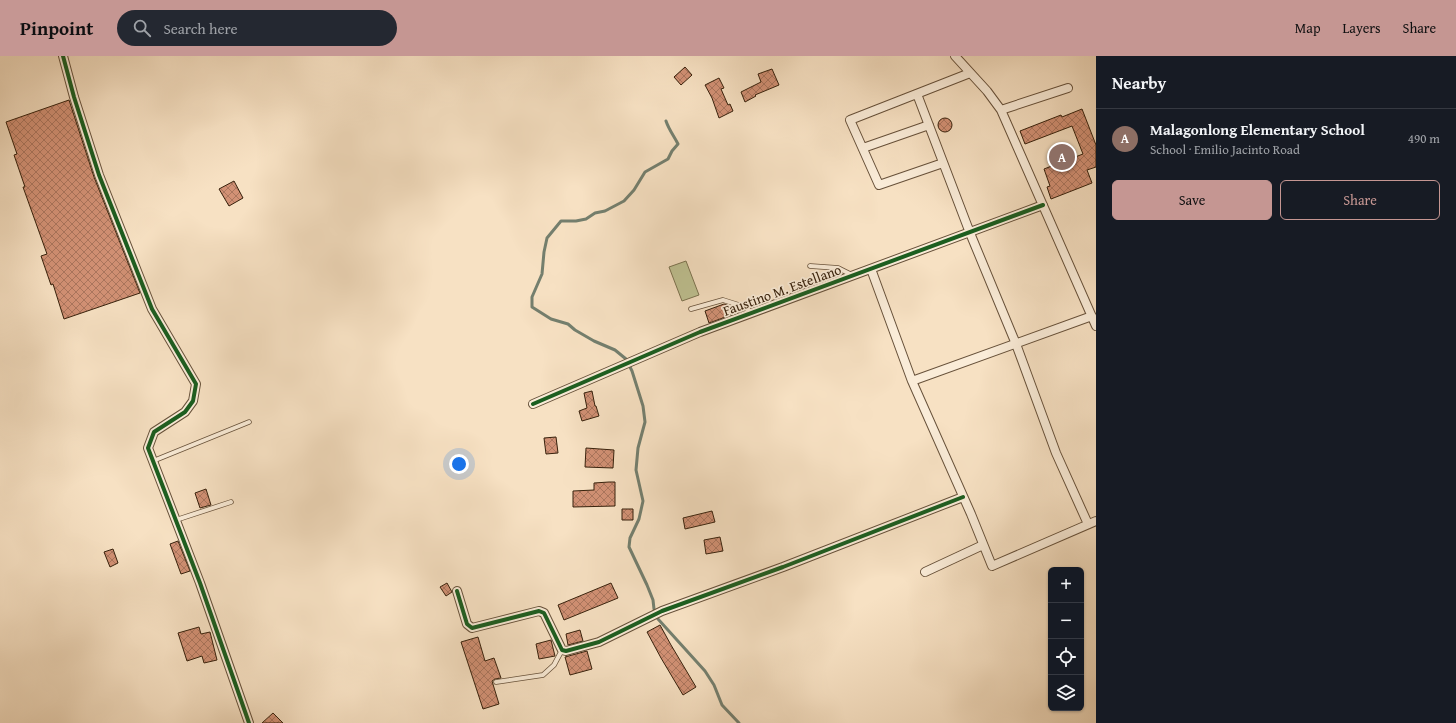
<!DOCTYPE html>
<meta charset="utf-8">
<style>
:root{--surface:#171b24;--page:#242831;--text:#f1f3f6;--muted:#9ea1a6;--line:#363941;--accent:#c59692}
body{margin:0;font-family:"Gentium Book Plus",serif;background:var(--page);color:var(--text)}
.controls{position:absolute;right:12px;bottom:12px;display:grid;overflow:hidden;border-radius:6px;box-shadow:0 1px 3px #0004}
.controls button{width:36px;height:36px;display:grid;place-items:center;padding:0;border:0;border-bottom:1px solid var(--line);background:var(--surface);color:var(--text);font:20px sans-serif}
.you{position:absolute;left:459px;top:408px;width:14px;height:14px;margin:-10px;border:3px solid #fff;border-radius:50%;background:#1a73e8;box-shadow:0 0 0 6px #1a73e833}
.badge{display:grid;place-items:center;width:26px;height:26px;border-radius:50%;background:var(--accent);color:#fff;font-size:13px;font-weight:700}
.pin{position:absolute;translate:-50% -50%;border:2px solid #fff;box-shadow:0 1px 4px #0006}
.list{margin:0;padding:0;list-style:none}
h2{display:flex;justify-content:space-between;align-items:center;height:52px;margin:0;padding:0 16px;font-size:17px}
h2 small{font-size:13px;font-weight:400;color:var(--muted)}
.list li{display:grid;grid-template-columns:26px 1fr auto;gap:12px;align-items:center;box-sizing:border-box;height:60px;padding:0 16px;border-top:1px solid var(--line)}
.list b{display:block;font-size:15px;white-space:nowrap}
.list p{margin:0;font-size:13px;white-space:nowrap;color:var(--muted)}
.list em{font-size:13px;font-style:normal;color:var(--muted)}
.actions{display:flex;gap:8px;padding:12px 16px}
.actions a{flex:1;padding:9px 0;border:1px solid var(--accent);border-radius:6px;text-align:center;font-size:14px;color:var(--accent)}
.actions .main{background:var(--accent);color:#111}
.icon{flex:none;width:22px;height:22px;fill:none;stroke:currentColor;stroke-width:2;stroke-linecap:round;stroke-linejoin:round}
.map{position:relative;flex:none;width:1096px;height:667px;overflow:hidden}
header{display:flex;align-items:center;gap:24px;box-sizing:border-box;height:56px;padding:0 20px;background:var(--accent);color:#111}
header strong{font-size:19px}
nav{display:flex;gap:22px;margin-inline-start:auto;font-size:14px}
.search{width:280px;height:36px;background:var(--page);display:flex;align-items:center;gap:10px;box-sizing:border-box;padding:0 14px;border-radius:22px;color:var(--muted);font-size:15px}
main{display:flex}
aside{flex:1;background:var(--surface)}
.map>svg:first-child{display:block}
</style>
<header>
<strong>Pinpoint</strong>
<div class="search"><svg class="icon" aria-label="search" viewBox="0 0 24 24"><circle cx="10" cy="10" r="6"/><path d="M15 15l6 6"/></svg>Search here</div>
<nav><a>Map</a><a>Layers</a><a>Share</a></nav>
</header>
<main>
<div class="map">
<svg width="1096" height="667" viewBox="0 0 1096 667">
<defs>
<pattern id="building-cross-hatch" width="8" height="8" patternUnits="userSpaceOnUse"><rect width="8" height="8" fill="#d29175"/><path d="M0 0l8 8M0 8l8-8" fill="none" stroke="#ab765e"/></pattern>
</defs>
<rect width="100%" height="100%" fill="#f7e1c3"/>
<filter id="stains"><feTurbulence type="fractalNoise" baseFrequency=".005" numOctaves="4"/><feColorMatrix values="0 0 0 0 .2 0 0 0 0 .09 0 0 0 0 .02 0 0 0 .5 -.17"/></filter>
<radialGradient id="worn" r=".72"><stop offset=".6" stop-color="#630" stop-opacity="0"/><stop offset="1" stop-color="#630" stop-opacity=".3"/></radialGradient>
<!-- green -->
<path fill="#bfc292" stroke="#7b724f" d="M 686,205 L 699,239 L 682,245 L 669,211 Z"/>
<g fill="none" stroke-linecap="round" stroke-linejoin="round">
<!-- stream -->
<path stroke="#747f6e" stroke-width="3" d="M 654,553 L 653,544 L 647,529 L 629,491 L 630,482 L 639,463 L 643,445 L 636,414 L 638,392 L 645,366 L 643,350 L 632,315 L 626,303 L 615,294 L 594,285 L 575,274 L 568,268 L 551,263 L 532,251 L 532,241 L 542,218 L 544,196 L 547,182 L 561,165 L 576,165 L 586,163 L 595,157 L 605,155 L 624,145 L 634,134 L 645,116 L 668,103 L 672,95 L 678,88 C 674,80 669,74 666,65
M 658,563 L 705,615 L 714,629 L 722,649 L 739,667"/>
</g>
<!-- building -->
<path fill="url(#building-cross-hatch)" stroke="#37210c" d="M 685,11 L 692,19 L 681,29 L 674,21 Z
M 772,13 L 779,29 L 755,39 L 756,40 L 745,46 L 741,36 L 761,26 L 758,18 Z
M 719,22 L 724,32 L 721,33 L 728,49 L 730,48 L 733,55 L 719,62 L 712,42 L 705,29 Z
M 69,44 L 94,121 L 140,237 L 64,263 L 53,228 L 51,229 L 41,200 L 47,198 L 23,131 L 25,131 L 14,99 L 17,98 L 6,66 Z
M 1082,53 L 1096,89 L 1096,111 L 1087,114 L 1092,127 L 1051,143 L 1047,131 L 1050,130 L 1044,113 L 1083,98 L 1072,70 L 1025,88 L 1020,75 L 1061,59 L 1062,61 Z
M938 69a7 7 0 1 1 14 0a7 7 0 1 1-14 0Z
M 234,125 L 243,142 L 229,150 L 219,133 Z
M 724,248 L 728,249 L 731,259 L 709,267 L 705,255 Z
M 592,335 L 595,350 L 596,350 L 599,360 L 582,365 L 579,355 L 587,352 L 584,337 Z
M 556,381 L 558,397 L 546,398 L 544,382 Z
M 586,392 L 614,394 L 613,412 L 585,411 Z
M 609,426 L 615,426 L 615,450 L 573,451 L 573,435 L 594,434 L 594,427 Z
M 206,433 L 211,449 L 200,452 L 195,437 Z
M 622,453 L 633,453 L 633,464 L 622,464 Z
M 712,455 L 715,466 L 685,473 L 683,462 Z
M 720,481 L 723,495 L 706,498 L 704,484 Z
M 178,485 L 190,515 L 181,518 L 170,488 Z
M 113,493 L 118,507 L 110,511 L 104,496 Z
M 447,527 L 452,536 L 446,540 L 440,531 Z
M 611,527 L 618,542 L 564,564 L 558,549 Z
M 660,569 L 671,589 L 696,631 L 683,639 L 661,602 L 647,576 Z
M 199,571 L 201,578 L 210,576 L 217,604 L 204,607 L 202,600 L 187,605 L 178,577 Z
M 580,574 L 583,585 L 568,589 L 566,578 Z
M 478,581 L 485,605 L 494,602 L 501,622 L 495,623 L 492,625 L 499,648 L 483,653 L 461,586 Z
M 551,584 L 555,600 L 539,603 L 536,588 Z
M 587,595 L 592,613 L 570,619 L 565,601 Z
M 273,657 L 283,667 L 262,667 Z"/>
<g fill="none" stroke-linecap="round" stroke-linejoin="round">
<!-- lane casing -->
<g stroke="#67513a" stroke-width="5.5">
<path id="lane" d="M 810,210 L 838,212 L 852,219
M 691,253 L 723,244 L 742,250 L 752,256
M 153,405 L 249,366
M 176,464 L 231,446
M 496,626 L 543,619 L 554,609 L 562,594"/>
</g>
<!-- street casing -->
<g stroke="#67513a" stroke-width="10">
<path id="street" d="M 63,0 L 74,41 L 99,119 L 152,253 L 196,328 L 193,345 L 185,356 L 154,376 L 148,392 L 200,527 L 249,667
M 955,0 L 987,35 L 1001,54 L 1096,270
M 917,38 L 970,177 L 1016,288 L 1056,397 L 1088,468
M 1001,54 L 1068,32
M 863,92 L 929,69
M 943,107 L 879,129 L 850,64 L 970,17
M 871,213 L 912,325 L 971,458 L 992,510 L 1096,465
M 912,325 L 1092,260
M 533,348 L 700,276 L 1043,149
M 925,516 L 983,489
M 457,535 L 467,568 L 472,572 L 539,555 L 544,557 L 562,594 L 566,595 L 599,586 L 662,555 L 783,511 L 963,441"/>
</g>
<!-- lane -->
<use href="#lane" stroke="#faecd8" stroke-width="4"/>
<!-- street -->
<use href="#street" stroke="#faecd8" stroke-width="8"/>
<!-- cycleway casing -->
<g stroke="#faecd8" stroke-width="6">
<path id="cycleway" d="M 63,0 L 74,41 L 99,119 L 152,253 L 196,328 L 193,345 L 185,356 L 154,376 L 148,392 L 200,527 L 249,667
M 533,348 L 700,276 L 1043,149
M 457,535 L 467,568 L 472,572 L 539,555 L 544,557 L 562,594 L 566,595 L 599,586 L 662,555 L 783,511 L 963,441"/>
</g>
<!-- cycleway -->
<use href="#cycleway" stroke="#1b5e20" stroke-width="4"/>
</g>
<g text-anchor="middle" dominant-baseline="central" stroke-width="3.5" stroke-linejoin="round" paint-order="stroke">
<!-- street labels -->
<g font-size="14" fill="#37210c" stroke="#faecd8">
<text transform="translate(782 234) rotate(-20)">Faustino M. Estellano</text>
</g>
</g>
<rect width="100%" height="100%" filter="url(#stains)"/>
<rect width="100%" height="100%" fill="url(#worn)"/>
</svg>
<div class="controls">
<button>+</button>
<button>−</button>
<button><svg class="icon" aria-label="locate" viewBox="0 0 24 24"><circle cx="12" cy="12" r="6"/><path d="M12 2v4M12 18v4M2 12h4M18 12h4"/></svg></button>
<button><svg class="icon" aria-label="layers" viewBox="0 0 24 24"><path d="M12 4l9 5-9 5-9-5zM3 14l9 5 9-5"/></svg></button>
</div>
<div class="you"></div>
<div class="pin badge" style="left:1062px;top:101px;background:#8d6e63">A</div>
</div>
<aside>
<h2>Nearby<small></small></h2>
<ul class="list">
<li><span class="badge" style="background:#8d6e63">A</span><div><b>Malagonlong Elementary School</b><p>School · Emilio Jacinto Road</p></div><em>490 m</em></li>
</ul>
<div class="actions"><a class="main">Save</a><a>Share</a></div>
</aside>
</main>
